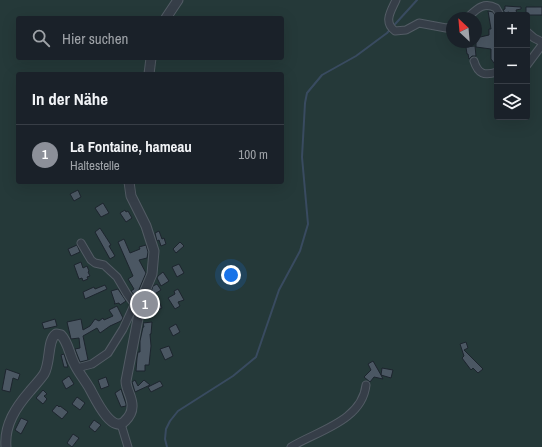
<!DOCTYPE html>
<html lang="de">
<meta charset="utf-8">
<style>
:root{--surface:#1a2129;--page:#272e35;--text:#f1f3f6;--muted:#9fa3a8;--line:#383e46;--accent:#8c9099}
body{margin:0;font-family:"Archivo Narrow",sans-serif;background:var(--page);color:var(--text)}
.controls{position:absolute;right:12px;top:12px;display:grid;overflow:hidden;border-radius:4px;box-shadow:0 4px 16px #0002}
.controls button{width:36px;height:36px;display:grid;place-items:center;padding:0;border:0;border-bottom:1px solid var(--line);background:var(--surface);color:var(--text);font:20px sans-serif}
.compass{position:absolute;left:446px;top:12px;width:36px;height:36px;border-radius:50%;background:var(--surface);box-shadow:0 4px 16px #0002;rotate:334deg}
.you{position:absolute;left:231px;top:275px;width:14px;height:14px;margin:-10px;border:3px solid #fff;border-radius:50%;background:#1a73e8;box-shadow:0 0 0 6px #1a73e833}
.badge{display:grid;place-items:center;width:26px;height:26px;border-radius:50%;background:var(--accent);color:#fff;font-size:13px;font-weight:700}
.pin{position:absolute;translate:-50% -50%;border:2px solid #fff;box-shadow:0 1px 4px #0006}
.list{margin:0;padding:0;list-style:none}
h2{display:flex;justify-content:space-between;align-items:center;height:52px;margin:0;padding:0 16px;font-size:17px}
h2 small{font-size:13px;font-weight:400;color:var(--muted)}
.list li{display:grid;grid-template-columns:26px 1fr auto;gap:12px;align-items:center;box-sizing:border-box;height:60px;padding:0 16px;border-top:1px solid var(--line)}
.list b{display:block;font-size:15px;white-space:nowrap}
.list p{margin:0;font-size:13px;white-space:nowrap;color:var(--muted)}
.list em{font-size:13px;font-style:normal;color:var(--muted)}
.icon{flex:none;width:22px;height:22px;fill:none;stroke:currentColor;stroke-width:2;stroke-linecap:round;stroke-linejoin:round}
.map{position:relative;flex:none;width:542px;height:447px;overflow:hidden}
.search{position:absolute;background:var(--surface);box-shadow:0 4px 16px #0002;left:16px;top:16px;width:268px;height:44px;display:flex;align-items:center;gap:10px;box-sizing:border-box;padding:0 14px;border-radius:4px;color:var(--muted);font-size:15px}
.panel{position:absolute;background:var(--surface);box-shadow:0 4px 16px #0002;left:16px;top:72px;width:268px;height:112px;border-radius:4px}
.map>svg:first-child{display:block}
</style>
<div class="map">
<svg width="542" height="447" viewBox="0 0 542 447">
<rect width="100%" height="100%" fill="#222c37"/>
<!-- green -->
<path fill="#253939" fill-rule="evenodd" d="M 0,0 L 542,0 L 542,447 L 0,447 ZM 497,15 L 527,15 L 527,117 L 497,117 ZM 18,18 L 282,18 L 282,58 L 18,58 ZM 452,18 L 476,18 L 476,42 L 452,42 ZM 18,74 L 282,74 L 282,182 L 18,182 Z"/>
<g fill="none" stroke-linecap="round" stroke-linejoin="round">
<!-- stream -->
<path stroke="#394b60" stroke-width="2" d="M 167,447 L 165,439 L 166,429 L 170,421 L 178,411 L 233,376 L 256,357 L 279,290 L 300,251 L 308,224 L 302,157 L 305,103 L 307,93 L 322,75 L 356,56 L 387,33 L 417,0"/>
</g>
<!-- building -->
<path fill="#4b5763" stroke="#1d252e" d="M 505,6 L 521,7 L 521,9 L 516,10 L 517,14 L 509,15 L 509,12 L 505,13 L 503,10 L 505,9 Z
M 526,7 L 542,7 L 542,15 L 526,15 Z
M 488,11 L 493,12 L 497,19 L 497,67 L 491,59 L 491,49 L 476,47 L 476,38 L 489,35 L 489,29 L 491,29 Z
M 475,46 L 476,56 L 472,56 L 469,59 L 468,54 L 467,54 L 466,47 Z
M 78,190 L 81,197 L 74,201 L 70,194 Z
M 103,203 L 109,213 L 101,217 L 95,208 Z
M 125,210 L 126,212 L 128,211 L 132,218 L 126,222 L 120,213 Z
M 100,228 L 111,245 L 109,246 L 115,256 L 110,259 L 95,232 Z
M 159,231 L 162,239 L 164,238 L 166,244 L 161,246 L 159,240 L 157,241 L 155,233 Z
M 124,239 L 130,253 L 140,249 L 139,247 L 146,245 L 148,252 L 147,258 L 139,260 L 146,273 L 138,292 L 134,295 L 131,291 L 134,289 L 128,279 L 133,276 L 118,242 Z
M 180,242 L 184,246 L 176,253 L 173,249 Z
M 77,245 L 80,252 L 71,256 L 68,249 Z
M 81,262 L 83,268 L 87,266 L 89,271 L 88,272 L 90,276 L 87,277 L 88,279 L 83,281 L 82,278 L 79,279 L 74,265 Z
M 179,264 L 184,273 L 177,277 L 172,267 Z
M 163,272 L 169,281 L 161,286 L 157,278 L 158,276 Z
M 157,284 L 161,290 L 153,295 L 151,292 L 153,286 Z
M 105,285 L 107,289 L 85,299 L 83,292 L 94,287 L 95,289 Z
M 118,289 L 126,301 L 120,305 L 119,303 L 114,304 L 115,303 L 111,291 Z
M 178,289 L 184,300 L 178,302 L 180,306 L 175,309 L 168,298 L 175,294 L 174,291 Z
M 156,295 L 162,308 L 156,311 L 152,304 L 147,304 L 148,299 Z
M 117,306 L 123,318 L 121,321 L 110,326 L 100,333 L 97,328 L 83,336 L 88,360 L 80,362 L 75,349 L 80,348 L 79,338 L 71,339 L 67,322 L 81,319 L 83,330 L 90,326 L 95,319 L 99,321 L 103,318 L 104,320 L 113,316 L 109,310 Z
M 55,319 L 57,326 L 44,329 L 42,323 Z
M 152,322 L 151,334 L 150,334 L 151,346 L 149,365 L 145,365 L 145,371 L 136,371 L 137,358 L 138,352 L 140,352 L 140,341 L 143,327 L 144,327 L 143,323 Z
M 176,324 L 180,332 L 173,336 L 169,328 Z
M 466,342 L 468,348 L 464,350 L 483,369 L 478,373 L 473,368 L 471,370 L 462,358 L 464,356 L 460,344 Z
M 169,346 L 173,356 L 165,360 L 160,349 Z
M 64,354 L 68,367 L 64,367 L 61,355 Z
M 373,361 L 381,375 L 382,368 L 393,370 L 391,378 L 381,375 L 383,379 L 374,377 L 370,382 L 364,377 L 371,370 L 368,364 Z
M 6,369 L 20,374 L 18,380 L 13,378 L 10,392 L 2,390 Z
M 69,376 L 74,384 L 66,389 L 62,381 Z
M 106,377 L 109,386 L 101,389 L 98,380 Z
M 135,380 L 138,386 L 144,380 L 150,385 L 135,392 L 132,382 Z
M 160,381 L 163,386 L 151,392 L 148,387 Z
M 121,389 L 126,404 L 126,406 L 121,407 L 115,393 Z
M 43,390 L 47,394 L 44,396 L 47,399 L 43,404 L 36,398 Z
M 77,397 L 85,403 L 80,410 L 72,404 Z
M 57,405 L 59,407 L 60,406 L 68,412 L 62,419 L 52,411 Z
M 21,418 L 28,421 L 21,434 L 15,430 Z
M 94,420 L 101,425 L 95,432 L 89,427 Z
M 73,434 L 79,438 L 72,447 L 67,443 Z"/>
<g fill="none" stroke-linecap="round" stroke-linejoin="round">
<!-- minor casing -->
<g stroke="#535c65" stroke-width="9">
<path id="minor" d="M 396,0 C 391,11 383,22 395,31 L 406,30 L 419,23 L 446,28 L 452,27
M 467,18 C 476,10 483,1 496,8 L 500,15
M 527,32 L 534,38 L 542,42
M 474,61 C 478,74 484,76 497,72
M 527,65 L 542,45
M 81,243 L 91,260 L 95,263 L 104,265 L 117,277 L 127,294 L 135,305
M 77,368 L 92,364 L 108,353 L 123,329 L 134,305 L 138,302 L 141,302
M 121,424 L 128,447
M 291,447 C 317,431 362,421 366,385"/>
</g>
<!-- tertiary casing -->
<g stroke="#535c65" stroke-width="11">
<path id="tertiary" d="M 166,18 L 178,0
M 149,74 L 151,58
M 6,447 C 4,425 16,407 30,391 C 34,386 40,380 44,374 C 51,362 47,340 56,334 L 61,335 C 68,342 69,353 74,363 C 78,372 85,380 90,389 C 95,398 112,435 125,421 C 129,417 132,412 132,407 C 133,398 126,390 126,381 L 142,298 L 152,274 L 154,251 L 146,226 L 131,196 L 129,182"/>
</g>
<!-- minor -->
<use href="#minor" stroke="#363e48" stroke-width="7"/>
<!-- tertiary -->
<use href="#tertiary" stroke="#363e48" stroke-width="9"/>
</g>
</svg>
<div class="controls">
<button>+</button>
<button>−</button>
<button><svg class="icon" aria-label="layers" viewBox="0 0 24 24"><path d="M12 4l9 5-9 5-9-5zM3 14l9 5 9-5"/></svg></button>
</div>
<svg class="compass" viewBox="-18 -18 36 36"><path d="M0-13l5 13h-10z" fill="#e53935"/><path d="M0 13l5-13h-10z" fill="#9fa3a8"/></svg>
<div class="you"></div>
<div class="pin badge" style="left:145px;top:304px">1</div>
<div class="search"><svg class="icon" aria-label="search" viewBox="0 0 24 24"><circle cx="10" cy="10" r="6"/><path d="M15 15l6 6"/></svg>Hier suchen</div>
<section class="panel">
<h2>In der Nähe<small></small></h2>
<ul class="list">
<li><span class="badge">1</span><div><b>La Fontaine, hameau</b><p>Haltestelle</p></div><em>100 m</em></li>
</ul>
</section>
</div>
